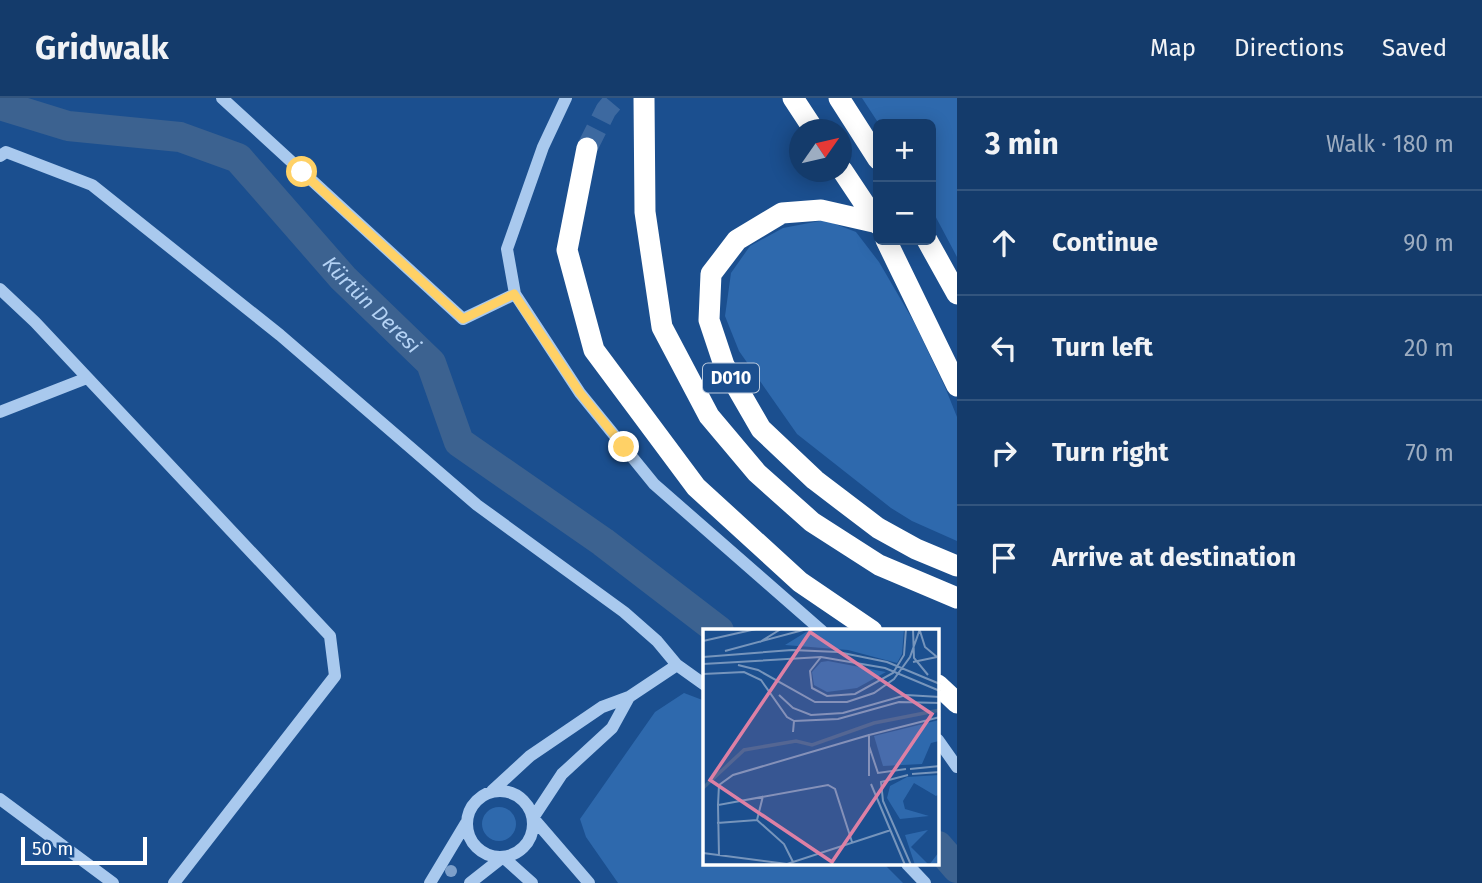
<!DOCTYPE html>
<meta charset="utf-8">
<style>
:root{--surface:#143b6b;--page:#214673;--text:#f1f3f6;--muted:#9dadc1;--line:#33557e}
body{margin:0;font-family:"Fira Sans",sans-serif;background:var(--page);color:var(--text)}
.controls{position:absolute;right:21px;top:21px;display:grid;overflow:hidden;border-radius:10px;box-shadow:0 4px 18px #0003}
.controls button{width:63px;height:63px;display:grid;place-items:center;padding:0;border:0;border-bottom:2px solid var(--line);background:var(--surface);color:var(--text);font:35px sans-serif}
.compass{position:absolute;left:789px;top:21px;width:63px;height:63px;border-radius:50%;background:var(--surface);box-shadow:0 4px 18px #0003;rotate:56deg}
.scale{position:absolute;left:21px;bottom:18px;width:126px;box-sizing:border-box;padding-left:7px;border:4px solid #fff;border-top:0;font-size:19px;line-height:24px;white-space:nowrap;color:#fff;-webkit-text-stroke:5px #1b4f8f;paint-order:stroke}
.stop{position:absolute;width:21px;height:21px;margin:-16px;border:5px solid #ffd166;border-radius:50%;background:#fff}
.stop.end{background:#ffd166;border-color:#fff;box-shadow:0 2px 7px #0008}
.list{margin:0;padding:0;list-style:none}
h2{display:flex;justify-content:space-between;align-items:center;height:91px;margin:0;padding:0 28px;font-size:30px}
h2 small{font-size:23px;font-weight:400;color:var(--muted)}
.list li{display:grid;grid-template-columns:46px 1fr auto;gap:21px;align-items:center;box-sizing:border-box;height:105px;padding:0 28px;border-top:2px solid var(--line)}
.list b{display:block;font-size:26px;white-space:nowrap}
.list em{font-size:23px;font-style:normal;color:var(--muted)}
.icon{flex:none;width:38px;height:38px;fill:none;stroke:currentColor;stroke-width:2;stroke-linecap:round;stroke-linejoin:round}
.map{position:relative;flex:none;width:957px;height:785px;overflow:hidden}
header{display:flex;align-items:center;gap:42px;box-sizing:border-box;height:98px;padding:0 35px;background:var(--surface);border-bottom:2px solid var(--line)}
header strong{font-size:33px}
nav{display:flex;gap:38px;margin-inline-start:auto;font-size:24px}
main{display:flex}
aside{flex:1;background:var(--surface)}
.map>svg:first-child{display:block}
</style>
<header>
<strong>Gridwalk</strong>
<nav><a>Map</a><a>Directions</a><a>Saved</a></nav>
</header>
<main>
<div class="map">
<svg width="957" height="785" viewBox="0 0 957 785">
<rect width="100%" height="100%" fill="#1b4f8f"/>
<!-- green -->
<path fill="#2e69ad" d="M 862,0 L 957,0 L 957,159 L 931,110 L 931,26 L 879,26 Z
M 825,122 L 856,134 L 879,164 L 914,224 L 945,289 L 957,319 L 957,443 L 912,423 L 891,410 L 797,336 L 739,253 L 725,218 L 731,175 L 750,148 L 783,130 Z
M 684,595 L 705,603 L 705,766 L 884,766 L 903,785 L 618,785 L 586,739 L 580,721 L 655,614 Z
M482 726a17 17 0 1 1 34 0a17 17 0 1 1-34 0Z"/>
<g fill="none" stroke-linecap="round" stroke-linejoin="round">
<!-- river -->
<g stroke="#3c6290" stroke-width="30">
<path id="s1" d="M 0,7 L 68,28 L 180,39 L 238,60 L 343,180 L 431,265 L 459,344 L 603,444 L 719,533"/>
<path d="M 938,748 L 957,770"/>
</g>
<!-- highway-tunnel -->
<path stroke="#3d69a0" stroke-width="21" stroke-dasharray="21 10" stroke-linecap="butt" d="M 587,50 L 606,12 L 616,0"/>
<!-- minor -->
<path stroke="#a9c9ee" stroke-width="12" d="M 222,0 L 463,221 L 515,196 L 507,151 L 543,49 L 566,0
M 0,58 L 6,54 L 92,87 L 280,237 L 477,407 L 624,514 L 657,543 L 677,567
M 0,191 L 35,224 L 330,538 L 335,578 L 174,785
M 515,196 L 580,295 L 654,386 L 822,533
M 0,314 L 87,280
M 938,642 L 957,669
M467 726a33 33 0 1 1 66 0a33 33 0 1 1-66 0Z
M 492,693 L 530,658 L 602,609 L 629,599 L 677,567 L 705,587
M 0,701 L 113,785
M 907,766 L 925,785
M 430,785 L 466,725
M 470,785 L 503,759 L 532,785
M 589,785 L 533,720 L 562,676 L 612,630 L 629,599"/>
<!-- highway -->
<path stroke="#fff" stroke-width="21" d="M 644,0 L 645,114 L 662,229 L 709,318 L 757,375 L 812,424 L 879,467 L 957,500
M 793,0 L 814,32
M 839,0 L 878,61
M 587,50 L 567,152 L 594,252 L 696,389 L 800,484 L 872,533
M 842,72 L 878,126
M 878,125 L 821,112 L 782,115 L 737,142 L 711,176 L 709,222 L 724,267 L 761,331 L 815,382 L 878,430 L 916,451 L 957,468
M 886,142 L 957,288
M 927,142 L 957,196
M 938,587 L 957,605"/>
</g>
<!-- trees -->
<circle fill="#7ea0ca" cx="451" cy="773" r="6"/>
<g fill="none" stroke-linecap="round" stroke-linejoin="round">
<!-- route -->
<path stroke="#ffd166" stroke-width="9" d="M 302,74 L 463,221 L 514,196 L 580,295 L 624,349"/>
</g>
<g text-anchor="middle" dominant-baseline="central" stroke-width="5" stroke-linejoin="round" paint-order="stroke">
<!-- shield labels -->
<rect fill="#1b4f8f" stroke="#bbcadd" stroke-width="2" x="703" y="265.5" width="56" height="29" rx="5"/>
<g font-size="18" font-weight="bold" fill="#fff">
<text x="731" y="280">D010</text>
</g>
<!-- water labels -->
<g font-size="21" font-style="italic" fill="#b5d3f5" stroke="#1b4f8f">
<text stroke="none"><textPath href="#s1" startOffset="444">Kürtün Deresi</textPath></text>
</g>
</g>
<!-- overview -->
<g transform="translate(703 531)">
<rect width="236" height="236" fill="#1b4f8f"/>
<path d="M 108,0 L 201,0 L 199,25 L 194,34 L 145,21 L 82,16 ZM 118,33 L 125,32 L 183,43 L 154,59 L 124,63 L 111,56 L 109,43 ZM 236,91 L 236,112 L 228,114 L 219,135 L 180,137 L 171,107 ZM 236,146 L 236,165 L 233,167 L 211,154 L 200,172 L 202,180 L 226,187 L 197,190 L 184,169 L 187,157 L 204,148 ZM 225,201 L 208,218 L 226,236 L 236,223 L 236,236 L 212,236 L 202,206 Z" fill="#2e69ad"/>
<path fill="none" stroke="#3c6290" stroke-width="3.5" d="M 0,159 L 41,121 L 93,112 L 109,116 L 171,94 L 237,81"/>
<path fill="none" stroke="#7695bc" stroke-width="2" d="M 210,0 L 211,29 L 225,46M 217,2 L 222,18 L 234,28M 0,12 L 53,0M 57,13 L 78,0M 22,22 L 104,0M 0,28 L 89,21 L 135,23 L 184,33 L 237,55M 118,28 L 107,42 L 109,59 L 124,67 L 152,65 L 190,44 L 201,26 L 203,0M 210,33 L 234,28M 0,35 L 118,28 L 182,39 L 237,62M 35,36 L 55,41 L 112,73 L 144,73 L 171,64 L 191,50 L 207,28 L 217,0M 0,45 L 41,43 L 58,51 L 84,88 L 91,92 L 90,103M 76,66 L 90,79 L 108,86 L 140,84 L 203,66 L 237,68M 91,92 L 135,90 L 196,73 L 237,74M 166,117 L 175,144 L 203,140M 207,140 L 237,137M 209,145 L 237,143M 205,146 L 178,153 L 180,172 L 208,236M 166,147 L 166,106 L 237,88M 168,155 L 202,236M 15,176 L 16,156 L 30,146 L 166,106M 54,191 L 60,167M 14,194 L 54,191 L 81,215 L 90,233M 0,224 L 84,235 L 188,201M 16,227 L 15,176 L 125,156 L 132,160 L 149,213"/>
<path fill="#dd80a5" fill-opacity="0.15" stroke="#dd80a5" stroke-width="3.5" d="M 107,3 L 229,85 L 129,233 L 7,151 Z"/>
<rect width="236" height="236" fill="none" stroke="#fff" stroke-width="3.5"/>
</g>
</svg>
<div class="controls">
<button>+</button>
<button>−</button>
</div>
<svg class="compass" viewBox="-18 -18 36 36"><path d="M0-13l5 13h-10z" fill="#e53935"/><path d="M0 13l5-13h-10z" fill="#9dadc1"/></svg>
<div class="scale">50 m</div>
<div class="stop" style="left:302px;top:74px"></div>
<div class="stop end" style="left:624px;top:349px"></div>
</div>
<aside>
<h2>3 min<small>Walk · 180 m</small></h2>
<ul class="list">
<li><svg class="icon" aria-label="ahead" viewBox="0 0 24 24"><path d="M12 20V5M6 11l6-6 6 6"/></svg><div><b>Continue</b></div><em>90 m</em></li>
<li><svg class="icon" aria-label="left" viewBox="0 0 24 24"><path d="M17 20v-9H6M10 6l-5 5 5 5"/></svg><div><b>Turn left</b></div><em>20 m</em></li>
<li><svg class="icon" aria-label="right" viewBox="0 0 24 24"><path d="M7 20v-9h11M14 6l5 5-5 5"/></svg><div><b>Turn right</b></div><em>70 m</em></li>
<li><svg class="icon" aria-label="arrive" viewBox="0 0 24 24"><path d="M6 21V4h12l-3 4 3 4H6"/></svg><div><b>Arrive at destination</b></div></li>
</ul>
</aside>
</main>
